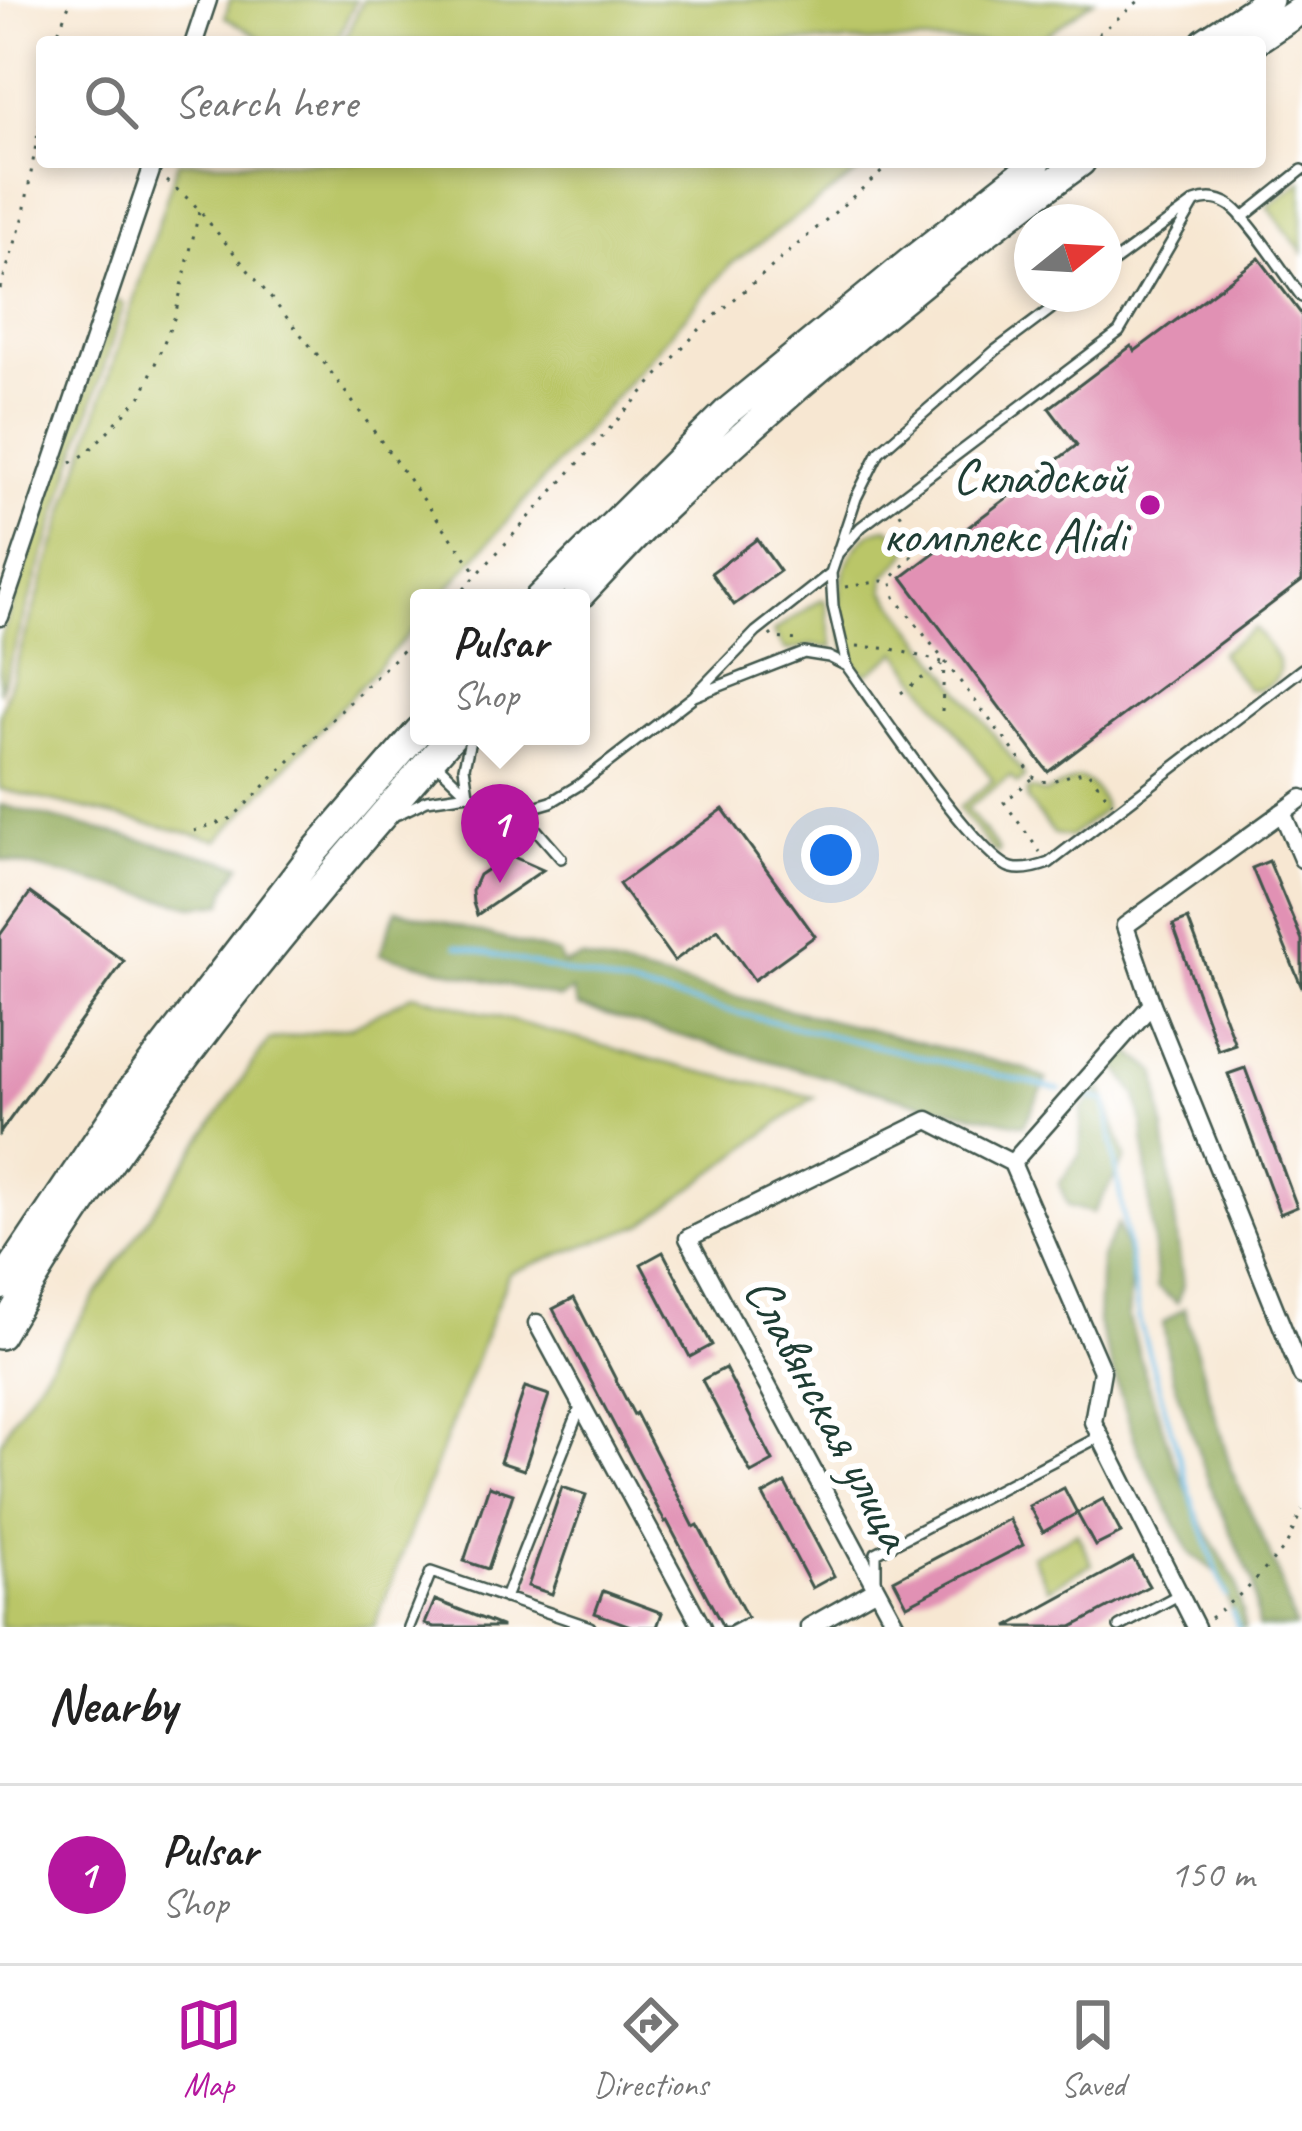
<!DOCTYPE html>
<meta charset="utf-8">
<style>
:root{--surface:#fff;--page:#f6f6f6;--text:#222;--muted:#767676;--line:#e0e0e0;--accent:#b5179e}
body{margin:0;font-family:Caveat,sans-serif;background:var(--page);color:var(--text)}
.compass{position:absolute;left:1014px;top:204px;width:108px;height:108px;border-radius:50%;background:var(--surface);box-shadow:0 6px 18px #0003;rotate:72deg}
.you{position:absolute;left:831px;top:855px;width:42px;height:42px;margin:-30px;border:9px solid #fff;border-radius:50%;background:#1a73e8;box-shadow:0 0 0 18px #1a73e833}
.badge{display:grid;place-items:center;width:78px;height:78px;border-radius:50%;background:var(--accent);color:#fff;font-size:39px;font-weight:700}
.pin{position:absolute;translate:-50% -99px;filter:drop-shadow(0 3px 6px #0008)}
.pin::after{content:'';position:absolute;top:63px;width:42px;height:36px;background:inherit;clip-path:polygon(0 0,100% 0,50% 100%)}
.popup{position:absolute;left:410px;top:589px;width:180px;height:156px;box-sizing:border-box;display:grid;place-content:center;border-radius:12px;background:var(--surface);filter:drop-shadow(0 3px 9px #0005);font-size:39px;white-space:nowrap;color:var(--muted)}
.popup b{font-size:45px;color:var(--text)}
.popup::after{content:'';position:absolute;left:50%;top:100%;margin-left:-24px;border:24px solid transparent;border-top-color:var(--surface)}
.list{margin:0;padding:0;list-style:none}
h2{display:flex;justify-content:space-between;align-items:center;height:156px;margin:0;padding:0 48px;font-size:51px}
h2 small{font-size:39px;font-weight:400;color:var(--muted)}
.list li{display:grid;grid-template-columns:78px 1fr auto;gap:36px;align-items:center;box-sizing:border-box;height:180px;padding:0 48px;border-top:3px solid var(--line)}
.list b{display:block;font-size:45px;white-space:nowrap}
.list p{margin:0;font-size:39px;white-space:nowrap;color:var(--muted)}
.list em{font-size:39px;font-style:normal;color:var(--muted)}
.icon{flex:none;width:66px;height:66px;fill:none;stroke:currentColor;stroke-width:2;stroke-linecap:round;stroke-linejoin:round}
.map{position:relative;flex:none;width:1302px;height:1627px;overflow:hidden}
.search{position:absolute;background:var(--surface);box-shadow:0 6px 18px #0003;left:36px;right:36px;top:36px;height:132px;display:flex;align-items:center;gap:30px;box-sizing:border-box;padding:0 42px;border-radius:12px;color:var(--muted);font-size:45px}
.sheet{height:336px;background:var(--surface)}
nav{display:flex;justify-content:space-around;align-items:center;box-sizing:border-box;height:168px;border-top:3px solid var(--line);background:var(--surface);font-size:33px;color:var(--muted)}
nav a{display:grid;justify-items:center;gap:6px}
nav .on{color:var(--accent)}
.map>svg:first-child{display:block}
</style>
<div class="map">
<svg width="1302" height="1627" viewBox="0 0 1302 1627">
<rect width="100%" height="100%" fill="#fff"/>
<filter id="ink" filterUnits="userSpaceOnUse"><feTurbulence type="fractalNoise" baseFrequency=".00833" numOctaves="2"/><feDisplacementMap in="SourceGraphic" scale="24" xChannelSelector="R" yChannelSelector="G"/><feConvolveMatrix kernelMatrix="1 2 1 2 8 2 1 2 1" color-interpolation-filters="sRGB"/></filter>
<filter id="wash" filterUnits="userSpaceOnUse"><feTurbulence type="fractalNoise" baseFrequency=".004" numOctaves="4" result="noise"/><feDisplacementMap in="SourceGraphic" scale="48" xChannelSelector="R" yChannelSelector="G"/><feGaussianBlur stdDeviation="2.7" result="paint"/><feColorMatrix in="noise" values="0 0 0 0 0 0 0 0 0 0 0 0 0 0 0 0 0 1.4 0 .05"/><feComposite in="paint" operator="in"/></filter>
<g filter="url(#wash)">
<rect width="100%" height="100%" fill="#f7e7d2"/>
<!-- green -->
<path fill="#bac668" stroke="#6c824e" stroke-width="3" d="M 230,0 L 356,0 L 336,42 L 268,42 L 225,17 Z
M 363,0 L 1094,0 L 1036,42 L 343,42 Z
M 178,162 L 872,162 L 731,264 L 440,598 L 419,598 L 419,623 L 218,840 L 0,789 L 0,714 Z
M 1302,180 L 1302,252 L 1268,207 Z
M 117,300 L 124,304 L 0,693 L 0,640 Z
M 888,528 L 904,540 L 909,552 L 885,577 L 884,590 L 1023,773 L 1024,778 L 1017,784 L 1010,776 L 967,808 L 999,850 L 998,853 L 992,850 L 959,808 L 993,780 L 898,652 L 867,674 C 827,657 828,533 888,528 Z
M 822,599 L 826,602 L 833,648 L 813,645 L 786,651 L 773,632 Z
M 1254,628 C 1261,637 1274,650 1278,661 C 1285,681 1263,691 1248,689 L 1220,653 Z
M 1079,778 C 1093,783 1103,797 1104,810 L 1070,837 L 1054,834 L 1027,800 L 1027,790 L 1031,789 L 1045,793 Z
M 414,994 L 680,1067 L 814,1097 L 644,1224 L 509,1273 L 374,1627 L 0,1627 L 0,1443 L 14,1417 L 269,1040 L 351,1027 Z
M 1077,1533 L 1092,1564 L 1048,1588 L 1032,1556 Z"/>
<!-- forest -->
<path fill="#93ab5c" stroke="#597448" stroke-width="3" d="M 0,805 L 241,865 L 227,888 L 223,903 L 193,906 L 0,859 Z
M 396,910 L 559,954 L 563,965 L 582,958 L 1025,1069 L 1047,1080 L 1024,1125 L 911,1101 L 578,1007 L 572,991 L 560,998 L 380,954 Z
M 1123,1047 L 1157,1073 L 1183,1285 L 1177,1303 L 1157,1288 L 1143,1126 L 1137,1096 L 1112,1060 Z
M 1101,1086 L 1126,1158 L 1093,1213 L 1068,1206 L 1059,1184 L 1080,1154 L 1082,1110 Z
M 1118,1224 L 1132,1268 L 1128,1316 L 1141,1361 L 1172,1457 L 1203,1525 L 1236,1582 L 1245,1627 L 1237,1627 L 1219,1574 L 1191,1554 L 1138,1450 L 1098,1323 L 1101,1257 Z
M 1184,1308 L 1232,1472 L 1276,1567 L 1295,1627 L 1258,1627 L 1253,1582 L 1209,1483 L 1170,1368 L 1163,1323 Z"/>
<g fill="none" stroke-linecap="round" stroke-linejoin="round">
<!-- stream -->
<path stroke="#66b9e2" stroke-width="4.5" d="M 456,946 L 1060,1090
M 1087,1096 L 1106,1101 L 1139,1320 L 1194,1506 L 1226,1596
M 1232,1611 L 1238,1627"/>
</g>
<g id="blocks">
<!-- building -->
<path fill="#e191b4" d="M 1259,258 L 1302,315 L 1302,581 L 1048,772 L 902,577 L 1077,445 L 1049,408 L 1131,346 L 1135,351 Z
M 757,539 L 780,571 L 734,605 L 711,573 Z
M 723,809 L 815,936 L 754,980 L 718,929 L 674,961 L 619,884 Z
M 509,855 L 543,870 L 477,915 L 473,903 L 472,891 L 479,875 Z
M 1269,861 L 1302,940 L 1302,988 L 1252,868 Z
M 30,893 L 124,961 L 0,1133 L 0,935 Z
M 1188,919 L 1235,1044 L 1218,1050 L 1173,925 Z
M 1245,1068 L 1297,1207 L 1280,1214 L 1228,1074 Z
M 663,1252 L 712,1345 L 690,1357 L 641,1264 Z
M 574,1298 L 634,1415 L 636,1413 L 694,1527 L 698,1525 L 747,1617 L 728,1627 L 723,1627 L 667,1521 L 665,1522 L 553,1309 Z
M 725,1368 L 773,1461 L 751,1473 L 702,1380 Z
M 525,1387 L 549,1395 L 524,1470 L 500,1462 Z
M 785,1483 L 834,1576 L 812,1588 L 763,1495 Z
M 489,1486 L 513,1494 L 488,1569 L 464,1561 Z
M 562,1487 L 586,1495 L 552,1594 L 528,1586 Z
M 1064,1488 L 1077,1513 L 1043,1532 L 1029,1506 Z
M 1103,1499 L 1121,1533 L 1095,1546 L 1077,1513 Z
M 1009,1519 L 1023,1545 L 907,1605 L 894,1580 Z
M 1133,1558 L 1149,1586 L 1072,1627 L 1007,1627 Z
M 603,1591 L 662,1613 L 657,1627 L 633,1627 L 595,1613 Z
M 435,1600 L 501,1626 L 501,1627 L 434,1627 L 425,1624 Z"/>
</g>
</g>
<g filter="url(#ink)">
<use href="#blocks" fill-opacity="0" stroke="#3f564c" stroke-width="3"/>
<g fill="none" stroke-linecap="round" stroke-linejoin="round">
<!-- lane casing -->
<g stroke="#3f564c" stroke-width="14">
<path id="lane" d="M 1242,218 L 1302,170
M 1104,269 L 1195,202 C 1208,197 1219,198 1231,206 C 1249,219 1286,276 1302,297
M 838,553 L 861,527 L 1119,332 L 1195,202
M 831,573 L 756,632 L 694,696 L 804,653 L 829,657 L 847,666 C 873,702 978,859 1012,868 C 1023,871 1038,867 1049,863 L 1302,669
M 847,666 L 833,606 L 831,573 L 856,498 L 879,452 L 996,350 L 1071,294
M 436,763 L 468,794 L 490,806 L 520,811 L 551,802 L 579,785 L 694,696
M 520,811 L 561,858
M 398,814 L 427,800 L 468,794 L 464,767 L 471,736
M 876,1582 L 876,1553 L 1101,1436
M 505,1598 L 580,1408
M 409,1627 L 431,1572 L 590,1627
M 1119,1627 L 1180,1594"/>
</g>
<!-- street casing -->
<g stroke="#3f564c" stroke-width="21">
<path id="street" d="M 194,42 L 208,0
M 0,617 L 154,162
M 1302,798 L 1125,926 L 1152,1004 L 1302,1376
M 1282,812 L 1302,859
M 1012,1163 L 1152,1004
M 537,1323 L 702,1627
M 809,1627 L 876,1589
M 897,1627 L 688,1238 L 928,1120 L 1012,1163 L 1102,1371 L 1093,1422 L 1196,1627"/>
</g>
<!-- primary casing -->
<g stroke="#3f564c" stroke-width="32">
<path id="primary" d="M 1205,42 L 1269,0
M 1253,42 L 1302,9
M 539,598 L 727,412 L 911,261 L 1037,162
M 577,598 C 607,567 635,535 666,506 C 796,383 936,267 1081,162
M 0,1286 L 132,1089 L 315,851 L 419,731
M 0,1335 C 126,1118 286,923 452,736"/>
</g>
<!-- path -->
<path stroke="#3f564c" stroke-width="3" stroke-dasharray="3 9" stroke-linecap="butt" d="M 54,42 L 71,0
M 1089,42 L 1140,0
M 167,181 L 193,203 L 325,364 L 477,573
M 0,289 L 23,219 L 42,110
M 71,463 L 87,453 L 142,395 L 175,316 L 199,212
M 900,513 L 917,545 L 912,556 L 891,579 L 895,597 L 1037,781 C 1056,784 1070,772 1088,772 L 1112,802
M 845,587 L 889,580
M 456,598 L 700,329 L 893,162
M 770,634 L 773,638 L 800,640
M 857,646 L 892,649 L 942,662
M 901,693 L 942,664
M 942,711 L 944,665
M 1032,779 L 1004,802 L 1040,852
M 194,831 L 232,818 L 419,634
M 1210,1618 L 1247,1589 L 1286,1546 L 1302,1510"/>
<!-- lane -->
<use href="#lane" stroke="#fff" stroke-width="9"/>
<!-- street -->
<use href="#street" stroke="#fff" stroke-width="16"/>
<!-- primary -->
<use href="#primary" stroke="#fff" stroke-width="27"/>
</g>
</g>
<!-- markers -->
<circle fill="#b5179e" stroke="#fff" stroke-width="4.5" cx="1150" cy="505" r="12"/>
<g text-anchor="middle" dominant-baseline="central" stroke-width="12" stroke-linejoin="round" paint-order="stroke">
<!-- poi labels -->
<g font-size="51" fill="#1f3d34" stroke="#fff" text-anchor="end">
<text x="1126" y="476">Складской<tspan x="1126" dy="59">комплекс Alidi</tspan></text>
</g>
<!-- street labels -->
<g font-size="51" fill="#1f3d34" stroke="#fff">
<text transform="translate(829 1413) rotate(62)">Славянская улица</text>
</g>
</g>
</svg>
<svg class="compass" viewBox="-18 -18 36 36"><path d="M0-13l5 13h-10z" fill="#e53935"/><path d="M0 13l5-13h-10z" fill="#767676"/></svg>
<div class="you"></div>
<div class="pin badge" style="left:500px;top:883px">1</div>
<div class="popup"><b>Pulsar</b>Shop</div>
<div class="search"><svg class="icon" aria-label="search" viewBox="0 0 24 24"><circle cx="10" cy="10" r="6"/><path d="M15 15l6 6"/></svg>Search here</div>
</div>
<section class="sheet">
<h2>Nearby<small></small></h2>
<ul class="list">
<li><span class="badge">1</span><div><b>Pulsar</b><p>Shop</p></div><em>150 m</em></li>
</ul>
</section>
<nav>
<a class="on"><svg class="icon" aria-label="map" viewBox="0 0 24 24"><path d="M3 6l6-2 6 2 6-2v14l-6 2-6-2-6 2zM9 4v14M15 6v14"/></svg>Map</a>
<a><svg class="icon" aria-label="directions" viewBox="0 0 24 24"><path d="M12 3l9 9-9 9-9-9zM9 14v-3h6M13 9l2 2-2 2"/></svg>Directions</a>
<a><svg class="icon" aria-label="saved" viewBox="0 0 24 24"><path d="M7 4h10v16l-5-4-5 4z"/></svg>Saved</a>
</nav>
